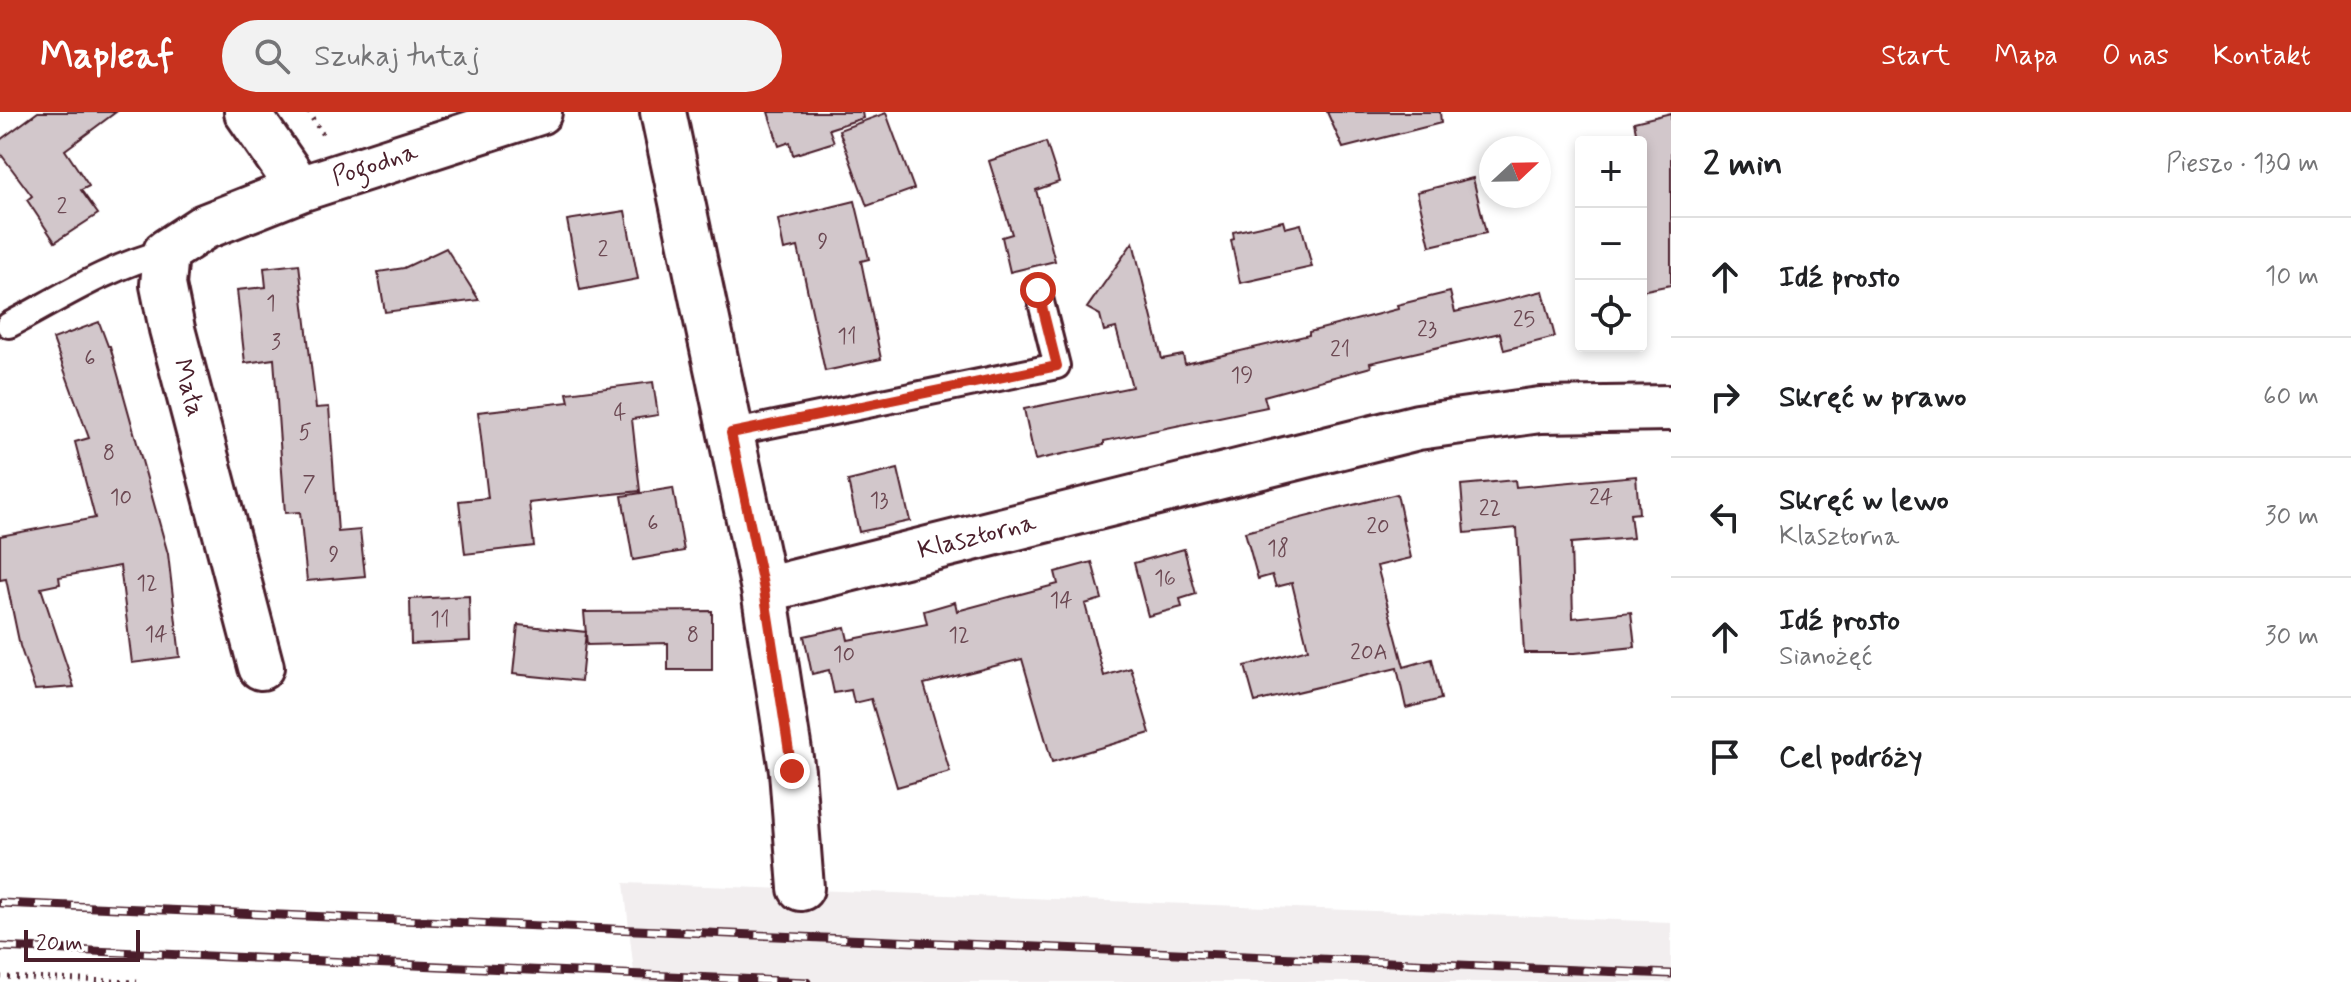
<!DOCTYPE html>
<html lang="pl">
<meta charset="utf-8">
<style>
:root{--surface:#fff;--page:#f2f2f2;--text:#202124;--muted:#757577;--line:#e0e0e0;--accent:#c8321e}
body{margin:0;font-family:Mynerve,sans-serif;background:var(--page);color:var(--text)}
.controls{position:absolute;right:24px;top:24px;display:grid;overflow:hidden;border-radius:8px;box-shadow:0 4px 12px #0003}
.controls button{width:72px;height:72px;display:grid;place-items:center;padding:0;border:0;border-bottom:2px solid var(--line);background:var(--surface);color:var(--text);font:40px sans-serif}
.compass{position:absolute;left:1479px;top:24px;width:72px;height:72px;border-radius:50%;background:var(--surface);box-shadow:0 4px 12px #0003;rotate:68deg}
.scale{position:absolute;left:24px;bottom:20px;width:116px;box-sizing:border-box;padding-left:8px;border:4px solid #4a1f2b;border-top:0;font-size:22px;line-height:28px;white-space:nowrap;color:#4a1f2b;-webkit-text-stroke:6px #fff;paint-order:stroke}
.stop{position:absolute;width:24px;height:24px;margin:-18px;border:6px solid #c8321e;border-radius:50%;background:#fff}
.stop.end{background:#c8321e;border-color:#fff;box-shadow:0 2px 8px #0008}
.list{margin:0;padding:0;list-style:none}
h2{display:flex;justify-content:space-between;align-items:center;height:104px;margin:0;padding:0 32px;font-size:34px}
h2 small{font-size:26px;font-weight:400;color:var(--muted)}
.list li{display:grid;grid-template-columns:52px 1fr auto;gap:24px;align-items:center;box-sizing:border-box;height:120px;padding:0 32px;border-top:2px solid var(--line)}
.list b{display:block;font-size:30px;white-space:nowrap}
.list p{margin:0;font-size:26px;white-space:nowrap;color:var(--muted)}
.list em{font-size:26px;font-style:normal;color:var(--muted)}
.icon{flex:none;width:44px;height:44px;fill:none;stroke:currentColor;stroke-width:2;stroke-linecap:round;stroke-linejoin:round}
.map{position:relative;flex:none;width:1671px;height:870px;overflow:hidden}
header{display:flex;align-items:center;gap:48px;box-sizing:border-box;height:112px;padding:0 40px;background:var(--accent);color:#fff}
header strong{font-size:38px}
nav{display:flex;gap:44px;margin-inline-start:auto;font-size:28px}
.search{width:560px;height:72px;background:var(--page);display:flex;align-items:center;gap:20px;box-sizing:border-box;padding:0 28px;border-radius:44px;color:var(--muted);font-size:30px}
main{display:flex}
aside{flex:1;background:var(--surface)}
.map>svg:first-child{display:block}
</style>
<header>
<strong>Mapleaf</strong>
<div class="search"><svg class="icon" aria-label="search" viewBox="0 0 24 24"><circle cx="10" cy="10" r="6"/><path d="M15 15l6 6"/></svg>Szukaj tutaj</div>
<nav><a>Start</a><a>Mapa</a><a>O nas</a><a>Kontakt</a></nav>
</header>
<main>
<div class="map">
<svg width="1671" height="870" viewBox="0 0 1671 870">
<rect width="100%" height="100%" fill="#fff"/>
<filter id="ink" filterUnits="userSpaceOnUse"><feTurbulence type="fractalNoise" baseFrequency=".0125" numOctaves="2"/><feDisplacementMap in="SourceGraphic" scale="16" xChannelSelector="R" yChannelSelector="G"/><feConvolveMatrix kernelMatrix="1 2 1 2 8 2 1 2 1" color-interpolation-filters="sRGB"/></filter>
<g filter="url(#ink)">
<!-- built -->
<path fill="#f2eeef" d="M 624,771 L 1671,810 L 1671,870 L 635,870 Z"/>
<!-- building -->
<path fill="#d2c7cb" stroke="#4a1f2b" stroke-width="2" d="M 38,0 L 116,0 L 65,38 L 89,74 L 81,78 L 98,102 L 55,130 L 27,88 L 32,84 L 0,41 L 0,28 Z
M 768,0 L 862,0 L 863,6 L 829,17 L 834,30 L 793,43 L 790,30 L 779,34 Z
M 1327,0 L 1440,0 L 1441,11 L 1343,36 Z
M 886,1 L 914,77 L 867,94 L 839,18 Z
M 1671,1 L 1671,173 L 1641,179 L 1641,30 L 1638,30 L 1634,10 Z
M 1046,30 L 1059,70 L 1036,78 L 1055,149 L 1010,160 L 1002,125 L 1012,122 L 989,49 Z
M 1473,66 L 1486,121 L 1430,134 L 1417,80 Z
M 855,89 L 869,147 L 861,149 L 881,247 L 825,259 L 798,135 L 784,138 L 778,108 Z
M 625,99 L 638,167 L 580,178 L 567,108 Z
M 1283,109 L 1285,116 L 1301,112 L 1312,155 L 1240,171 L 1231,128 L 1234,127 L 1233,120 Z
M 1133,130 L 1162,247 L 1183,243 L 1185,252 L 1309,223 L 1309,220 L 1398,197 L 1397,193 L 1450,180 L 1455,200 L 1543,179 L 1555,225 L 1504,238 L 1500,221 L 1370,251 L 1371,255 L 1264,284 L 1267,295 L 1104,329 L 1104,333 L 1035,348 L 1024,297 L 1132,275 L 1116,216 L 1104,219 L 1100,203 L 1087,196 Z
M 446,136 L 479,188 L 385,200 L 378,160 L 404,156 Z
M 299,152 L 316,296 L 329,295 L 338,420 L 360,418 L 365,464 L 307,469 L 300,400 L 285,401 L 274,247 L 245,251 L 237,178 L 266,175 L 264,156 Z
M 99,210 L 108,234 L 110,234 L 168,442 L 180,545 L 132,551 L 120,454 L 59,465 L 60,472 L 41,476 L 74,575 L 35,578 L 20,534 L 6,467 L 0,468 L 0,424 L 95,406 L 75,330 L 89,326 L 53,227 Z
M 653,270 L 658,303 L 632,307 L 640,379 L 529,391 L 534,434 L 465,442 L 459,389 L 488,386 L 478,300 L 569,290 L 567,281 Z
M 898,357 L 910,409 L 859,420 L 848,369 Z
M 1636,364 L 1639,401 L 1630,402 L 1633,426 L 1571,431 L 1573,506 L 1631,500 L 1635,535 L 1575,541 L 1524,541 L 1517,416 L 1465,421 L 1461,373 L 1515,368 L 1516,375 Z
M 673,376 L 684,439 L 633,448 L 622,384 Z
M 1397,382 L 1411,446 L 1377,454 L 1404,555 L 1432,547 L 1441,587 L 1406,596 L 1397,556 L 1255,590 L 1245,554 L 1308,537 L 1292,471 L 1276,475 L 1272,463 L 1258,467 L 1245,420 Z
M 1184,437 L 1196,482 L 1180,487 L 1182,495 L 1148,504 L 1134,451 Z
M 1092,450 L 1102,487 L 1085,492 L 1104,564 L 1131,556 L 1150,621 L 1052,650 L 1022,547 L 924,572 L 950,660 L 897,675 L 871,587 L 854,591 L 851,578 L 834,581 L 829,558 L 812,562 L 804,524 L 845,515 L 848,528 L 927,512 L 924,499 L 955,490 L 957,499 L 1058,472 L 1055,460 Z
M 469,484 L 470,529 L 411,532 L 410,487 Z
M 712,499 L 712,558 L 668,558 L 668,531 L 587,533 L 584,500 Z
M 518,513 L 586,520 L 581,569 L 513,562 Z"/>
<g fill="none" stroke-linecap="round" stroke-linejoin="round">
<!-- lane casing -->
<g stroke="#4a1f2b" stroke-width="30">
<path id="lane" d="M 9,213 C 60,186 109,154 166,140
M 731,321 L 1057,254 L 1038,178"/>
</g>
<!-- street casing -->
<g stroke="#4a1f2b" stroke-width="50">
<path id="street" d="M 247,0 L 300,77 L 539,0
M 663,0 L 764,478 L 792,659 L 801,776
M 764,478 L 1418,315 L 1540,298 L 1671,296
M 261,555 L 172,217 L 163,173 L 166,140 L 204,115 L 300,77"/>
</g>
<!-- path -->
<path stroke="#4a1f2b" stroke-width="5" stroke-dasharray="2 6" stroke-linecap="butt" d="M 308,0 L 325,26
M 0,865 L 137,870"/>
<!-- lane -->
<use href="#lane" stroke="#fff" stroke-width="24"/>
<!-- street -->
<use href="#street" stroke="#fff" stroke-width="44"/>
<!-- rail casing -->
<g stroke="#4a1f2b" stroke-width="9">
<path id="rail" d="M 0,791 L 1671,862
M 0,835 L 807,870"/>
</g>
<!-- rail -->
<use href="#rail" stroke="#fff" stroke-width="6" stroke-dasharray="18" stroke-linecap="butt"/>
</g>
</g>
<g fill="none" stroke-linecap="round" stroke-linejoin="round" filter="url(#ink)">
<!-- route -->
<path stroke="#c8321e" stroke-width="10" d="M 792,659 L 764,478 L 731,321 L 1057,254 L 1038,178"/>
</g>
<g text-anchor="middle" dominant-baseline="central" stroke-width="6" stroke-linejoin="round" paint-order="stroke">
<!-- number labels -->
<g font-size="22" fill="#6c4953">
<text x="62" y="95">2</text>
<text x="823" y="130">9</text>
<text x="603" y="138">2</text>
<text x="271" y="192">1</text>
<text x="1524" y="208">25</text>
<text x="1427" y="218">23</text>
<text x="847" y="225">11</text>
<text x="276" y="231">3</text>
<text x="1340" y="238">21</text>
<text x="90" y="247">6</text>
<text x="1242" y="264">19</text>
<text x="620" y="301">4</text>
<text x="305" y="321">5</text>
<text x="109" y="342">8</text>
<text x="309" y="373">7</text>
<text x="121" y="386">10</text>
<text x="1601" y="386">24</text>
<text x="879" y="389">13</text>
<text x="1490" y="397">22</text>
<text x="653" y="412">6</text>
<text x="1378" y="415">20</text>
<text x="1278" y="437">18</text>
<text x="334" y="443">9</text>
<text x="1165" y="467">16</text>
<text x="147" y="472">12</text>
<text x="1061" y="489">14</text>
<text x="440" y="508">11</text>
<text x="156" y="523">14</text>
<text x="693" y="524">8</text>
<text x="959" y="524">12</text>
<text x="1369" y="541">20A</text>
<text x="844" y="543">10</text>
</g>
<!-- street labels -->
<g font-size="26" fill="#4a1f2b" stroke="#fff">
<text transform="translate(375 53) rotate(-18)">Pogodna</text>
<text transform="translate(188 276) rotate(75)">Mała</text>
<text transform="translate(977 425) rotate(-14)">Klasztorna</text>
</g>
</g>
</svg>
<div class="controls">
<button>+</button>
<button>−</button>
<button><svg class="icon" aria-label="locate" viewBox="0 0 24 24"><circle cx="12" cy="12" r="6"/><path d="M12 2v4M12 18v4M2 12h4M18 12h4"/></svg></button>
</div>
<svg class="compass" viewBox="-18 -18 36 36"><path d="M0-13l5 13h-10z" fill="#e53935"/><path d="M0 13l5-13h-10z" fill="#757577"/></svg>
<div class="scale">20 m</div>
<div class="stop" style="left:1038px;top:178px"></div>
<div class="stop end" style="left:792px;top:659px"></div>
</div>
<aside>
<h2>2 min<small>Pieszo · 130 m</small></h2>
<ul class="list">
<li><svg class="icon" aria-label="ahead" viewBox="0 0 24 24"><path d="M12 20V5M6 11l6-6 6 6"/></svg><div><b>Idź prosto</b></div><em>10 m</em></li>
<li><svg class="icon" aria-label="right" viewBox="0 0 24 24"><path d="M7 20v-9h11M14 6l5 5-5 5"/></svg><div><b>Skręć w prawo</b></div><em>60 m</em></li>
<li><svg class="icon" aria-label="left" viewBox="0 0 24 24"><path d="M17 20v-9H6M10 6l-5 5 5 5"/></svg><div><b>Skręć w lewo</b><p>Klasztorna</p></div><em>30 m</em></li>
<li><svg class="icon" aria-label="ahead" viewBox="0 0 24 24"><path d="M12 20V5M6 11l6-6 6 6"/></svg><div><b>Idź prosto</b><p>Sianożęć</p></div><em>30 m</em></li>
<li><svg class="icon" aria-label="arrive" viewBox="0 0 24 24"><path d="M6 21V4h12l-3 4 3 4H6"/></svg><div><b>Cel podróży</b></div></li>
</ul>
</aside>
</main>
